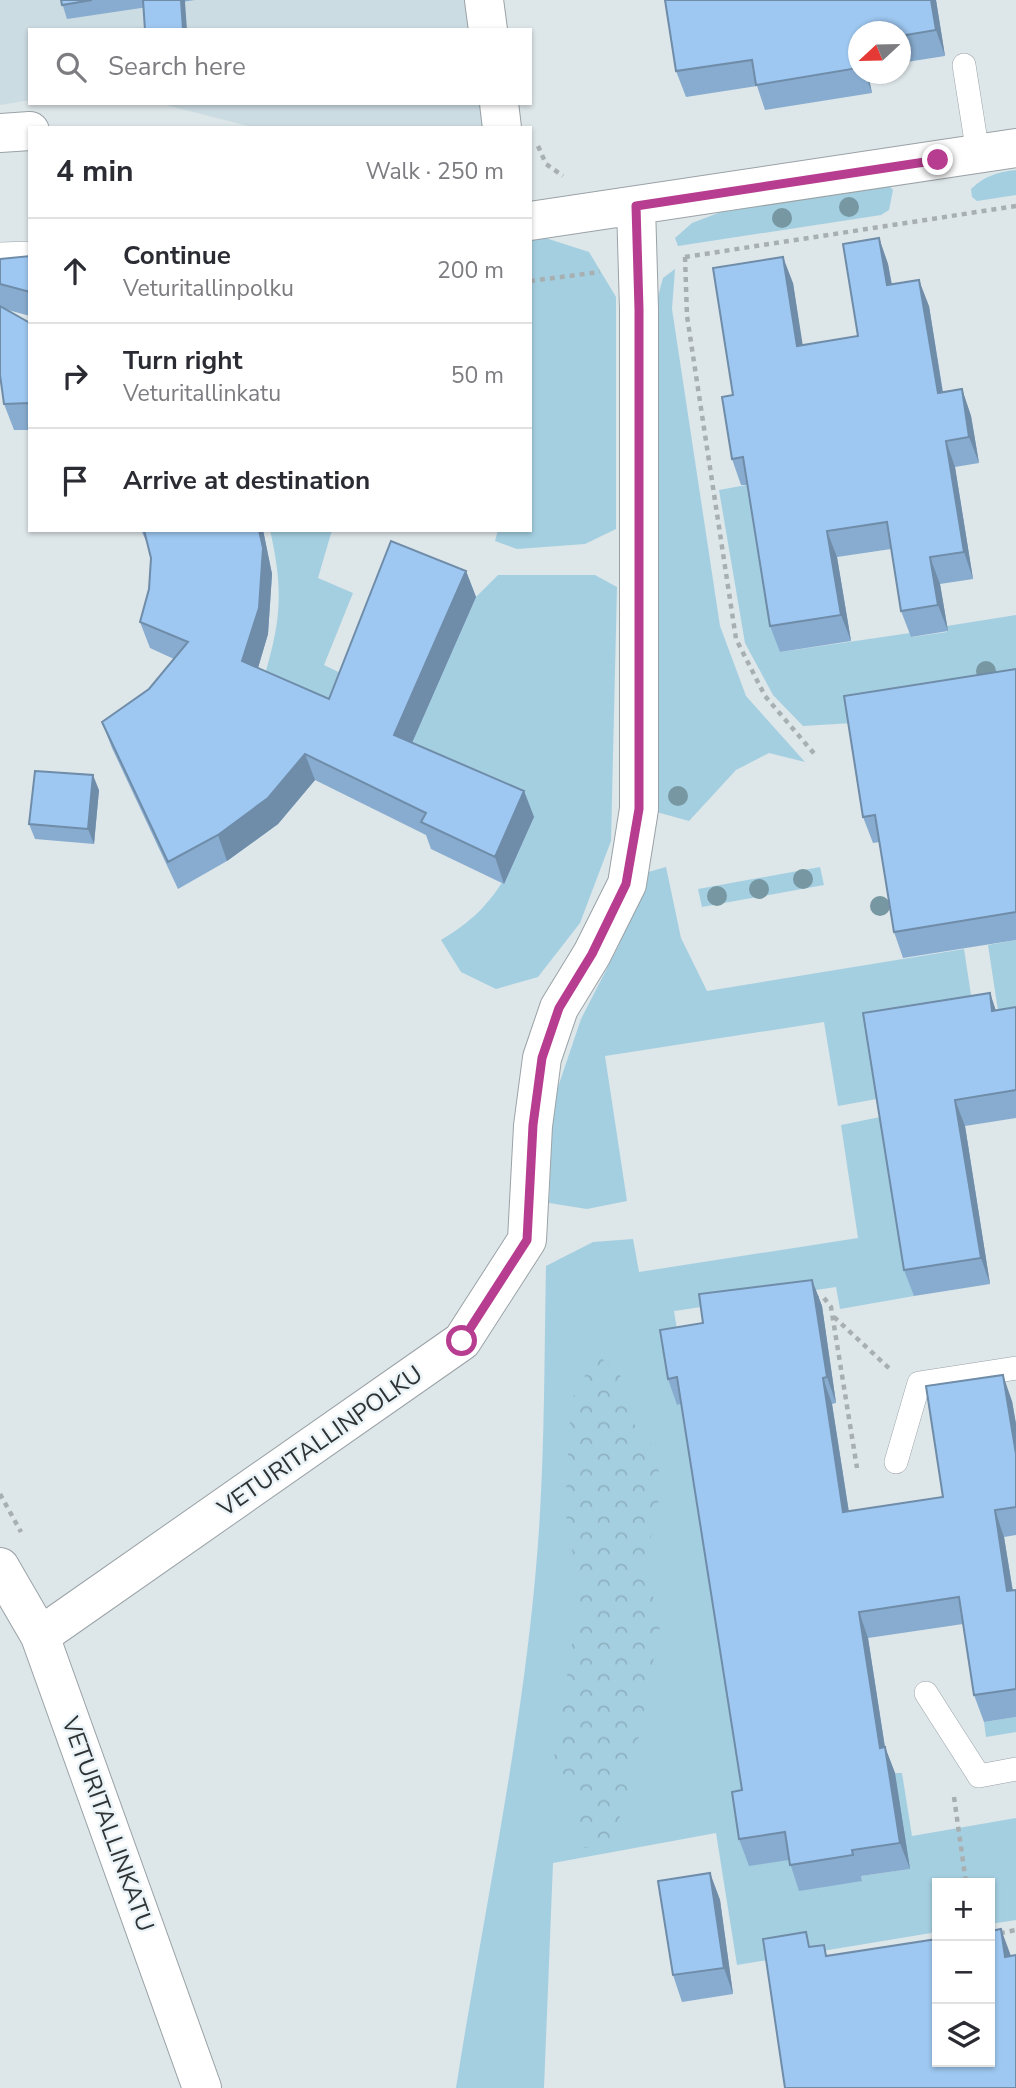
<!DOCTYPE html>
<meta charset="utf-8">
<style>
:root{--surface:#fff;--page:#f2f2f3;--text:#2b2b33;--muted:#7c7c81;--line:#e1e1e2}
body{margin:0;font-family:"Nunito Sans",sans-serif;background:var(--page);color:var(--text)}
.controls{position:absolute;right:21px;bottom:21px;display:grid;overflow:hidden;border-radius:0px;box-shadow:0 2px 5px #0004}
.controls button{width:63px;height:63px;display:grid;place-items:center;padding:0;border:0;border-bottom:2px solid var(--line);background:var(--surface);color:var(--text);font:35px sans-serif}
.compass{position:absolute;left:848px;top:21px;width:63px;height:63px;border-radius:50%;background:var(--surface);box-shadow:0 2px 5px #0004;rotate:248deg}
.stop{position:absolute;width:21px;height:21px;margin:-16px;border:5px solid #b73d90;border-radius:50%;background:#fff}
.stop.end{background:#b73d90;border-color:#fff;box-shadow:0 2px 7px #0008}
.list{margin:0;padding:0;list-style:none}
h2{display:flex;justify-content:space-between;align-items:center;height:91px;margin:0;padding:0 28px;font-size:30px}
h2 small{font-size:23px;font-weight:400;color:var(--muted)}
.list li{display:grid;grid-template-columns:46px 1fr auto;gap:21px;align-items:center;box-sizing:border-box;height:105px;padding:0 28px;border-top:2px solid var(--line)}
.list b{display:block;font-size:26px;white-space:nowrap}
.list p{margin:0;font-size:23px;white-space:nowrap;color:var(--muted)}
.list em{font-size:23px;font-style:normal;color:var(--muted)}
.icon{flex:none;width:38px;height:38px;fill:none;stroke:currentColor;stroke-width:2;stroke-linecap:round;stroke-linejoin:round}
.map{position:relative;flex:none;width:1016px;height:2088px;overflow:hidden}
.search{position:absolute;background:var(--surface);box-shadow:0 2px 5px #0004;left:28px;top:28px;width:504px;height:77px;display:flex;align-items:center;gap:18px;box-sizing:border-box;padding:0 24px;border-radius:0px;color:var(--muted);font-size:26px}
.panel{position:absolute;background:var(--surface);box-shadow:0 2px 5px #0004;left:28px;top:126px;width:504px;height:406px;border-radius:0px}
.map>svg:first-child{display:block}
</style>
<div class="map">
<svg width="1016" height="2088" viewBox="0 0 1016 2088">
<defs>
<pattern id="forest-crowns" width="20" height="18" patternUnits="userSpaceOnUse" patternTransform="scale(1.75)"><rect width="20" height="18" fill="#a4cfe1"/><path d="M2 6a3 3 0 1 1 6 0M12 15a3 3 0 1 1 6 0" fill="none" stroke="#8eb2c2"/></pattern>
</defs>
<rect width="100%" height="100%" fill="#dde6e9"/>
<!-- built -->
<path fill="#cbdce2" d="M 0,0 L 464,0 L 468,30 L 30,30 L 30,100 L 0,105 Z
M 158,103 L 480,103 L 483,128 L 256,128 Z"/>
<!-- grass -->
<path fill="#a4cfe1" d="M 1016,170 L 1016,195 L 977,201 L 972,197 L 971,189 C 985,176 997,172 1016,170 Z
M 889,186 L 893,190 L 889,210 L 881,215 L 678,246 L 675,238 L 692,223 L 721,212 Z
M 530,233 L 589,252 L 616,297 L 616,529 L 585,544 L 517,549 L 495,541 L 498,530 L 530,530 Z
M 675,269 L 672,309 L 720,626 L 746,696 L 805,762 L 769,753 L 736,770 L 689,821 L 653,811 L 656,304 L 663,278 Z
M 752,484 L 780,652 L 910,633 L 912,637 L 947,632 L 947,626 L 1016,615 L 1016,697 L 853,723 L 803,726 L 773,695 L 745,643 L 719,490 Z
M 270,530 L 332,530 L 318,578 L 353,593 L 324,665 L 351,678 L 336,717 L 263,681 C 281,621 284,592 270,530 Z
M 498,575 L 595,575 L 617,587 L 611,841 L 580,923 L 538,977 L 496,989 L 461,972 L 441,940 C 496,908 509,873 534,817 L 404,761 L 476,597 Z
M 666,867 L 681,938 L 707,991 L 964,949 L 978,1041 L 882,1098 L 838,1106 L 824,1022 L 605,1056 L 627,1201 L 587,1209 L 549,1203 L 553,1102 L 581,1019 L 619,945 L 645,873 Z
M 820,867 L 824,885 L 702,907 L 698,889 Z
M 1016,940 L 1016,1035 L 1002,1037 L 988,945 Z
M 885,1116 L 914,1296 L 840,1309 L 836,1287 L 674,1311 L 681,1354 L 678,1405 L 687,1404 L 751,1817 L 749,1865 L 794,1859 L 862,1880 L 861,1876 L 909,1869 L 895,1773 L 902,1773 L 912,1836 L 1016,1818 L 1016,1920 L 990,1924 L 990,1883 L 937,1883 L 937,1932 L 737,1965 L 716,1833 L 553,1863 L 544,2088 L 456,2088 C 483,1915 521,1742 536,1568 C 545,1468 544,1366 546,1266 L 593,1242 L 633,1239 L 639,1272 L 858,1238 L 841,1125 Z
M 1016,1717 L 1016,1732 L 986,1737 L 984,1722 Z"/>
<!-- forest -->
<path fill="url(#forest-crowns)" d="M 597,1354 L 630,1385 L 634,1424 L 652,1445 L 662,1484 L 644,1570 L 661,1621 L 627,1798 L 609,1845 L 584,1848 L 575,1818 L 575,1793 L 554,1759 L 580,1593 L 565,1509 L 571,1401 Z"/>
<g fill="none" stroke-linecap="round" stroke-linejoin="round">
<!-- service casing -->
<g stroke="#9aa2a6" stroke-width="24">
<path id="service" d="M 964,65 L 978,154
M 0,254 L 30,253
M 896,1462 L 919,1383 L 1016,1368
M 926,1693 L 979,1776 L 1016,1769"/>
</g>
<!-- minor casing -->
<g stroke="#9aa2a6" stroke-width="40">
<path id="minor" d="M 484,0 L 488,30
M 499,103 L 502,128
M 0,133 L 30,131
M 530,221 L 1016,148
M 0,1567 L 40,1636 L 202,2088
M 40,1636 L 462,1341 L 527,1240 L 533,1126 L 542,1058 L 559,1008 L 592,954 L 627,884 L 639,809 L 639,309 L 636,206"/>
</g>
<!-- path -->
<path stroke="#a8afb1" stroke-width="4.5" stroke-dasharray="5 5" stroke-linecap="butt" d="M 538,146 L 546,164 L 563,176
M 685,257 L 687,316 L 736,639 L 765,696 L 817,757
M 685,257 L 1016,206
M 530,281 L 600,272
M 814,1298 L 824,1298 L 831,1307 L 857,1468
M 834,1317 L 892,1371
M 0,1494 L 21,1532
M 954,1797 L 966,1883
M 990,1935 L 1016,1930"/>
<!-- service -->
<use href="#service" stroke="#fff" stroke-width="23"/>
<!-- minor -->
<use href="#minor" stroke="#fff" stroke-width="38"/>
</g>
<!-- trees -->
<g fill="#7797a2">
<circle cx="849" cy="207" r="10"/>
<circle cx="782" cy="218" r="10"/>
<circle cx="986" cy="671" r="10"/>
<circle cx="678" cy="796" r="10"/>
<circle cx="803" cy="879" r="10"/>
<circle cx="759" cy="889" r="10"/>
<circle cx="717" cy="896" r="10"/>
<circle cx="880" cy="906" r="10"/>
</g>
<!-- wall -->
<path fill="#88accf" d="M 61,0 L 195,0 L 67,19 Z
M 936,0 L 945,56 L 900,63 L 900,32 L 858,32 L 858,74 L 868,74 L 872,93 L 765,110 L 757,86 L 686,97 L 676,71 Z
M 879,238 L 888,264 L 892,284 L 929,306 L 943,392 L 962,389 L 971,416 L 979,463 L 955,467 L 973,579 L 940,584 L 948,631 L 911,637 L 901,611 L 891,549 L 837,557 L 851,641 L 780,652 L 770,626 L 747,485 L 741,485 L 732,459 L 793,283 L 802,345 L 858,336 Z
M 30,256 L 30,316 L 8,310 L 30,323 L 30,430 L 14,430 L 4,404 L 0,375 L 0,259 Z
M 141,530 L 263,530 L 272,574 L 268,634 L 258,668 L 329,699 L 466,571 L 476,597 L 412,743 L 524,791 L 534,817 L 504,884 L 431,849 L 426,835 L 315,780 L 278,824 L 227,861 L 178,889 L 112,748 L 102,722 L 149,689 L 174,659 L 150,648 L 140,622 L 149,589 L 151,558 L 147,543 Z
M 1016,669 L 1016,940 L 903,958 L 894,932 L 879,842 L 873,843 L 863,817 Z
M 99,790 L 94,844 L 35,839 L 29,824 Z
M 990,993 L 996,1011 L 1016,1007 L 1016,1118 L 965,1126 L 990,1284 L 914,1296 L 904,1270 L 863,1013 Z
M 812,1280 L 822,1306 L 836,1403 L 832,1404 L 849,1512 L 943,1497 L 1012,1401 L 1016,1424 L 1016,1535 L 1004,1537 L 1013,1591 L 1016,1590 L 1016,1717 L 984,1722 L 974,1695 L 963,1624 L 868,1638 L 885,1747 L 895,1773 L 910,1869 L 861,1876 L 862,1881 L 799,1891 L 789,1860 L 749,1866 L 739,1839 L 742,1790 L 682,1404 L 677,1405 L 668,1379 L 703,1323 Z
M 710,1873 L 720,1900 L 733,1994 L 682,2002 L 673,1975 Z"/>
<!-- shaded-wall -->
<path fill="#6f8ca9" d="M 181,0 L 185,0 L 185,2 L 187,30 L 183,30 Z
M 931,0 L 936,0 L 945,56 L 936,30 Z
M 865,74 L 868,74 L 872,93 Z
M 879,238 L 888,264 L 896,311 L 887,285 Z
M 783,257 L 793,283 L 807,372 L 797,346 Z
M 919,280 L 929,306 L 947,420 L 938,393 Z
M 962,389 L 971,416 L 979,463 L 969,437 Z
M 946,441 L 955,467 L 973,579 L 964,552 Z
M 259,530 L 263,530 L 272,574 L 268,634 L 252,688 L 242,661 Z
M 827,531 L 837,557 L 851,641 L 841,615 Z
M 930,557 L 940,584 L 948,631 L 938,605 Z
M 466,571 L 476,597 L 404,761 L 394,735 Z
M 305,754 L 315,780 L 278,824 L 227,861 L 218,835 Z
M 93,775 L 99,790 L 94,844 L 88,829 Z
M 524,791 L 534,817 L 504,884 L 495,857 Z
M 990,993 L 999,1020 L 992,1011 Z
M 955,1100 L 965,1126 L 990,1284 L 981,1258 Z
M 812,1280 L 822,1306 L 836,1403 L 827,1377 Z
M 1003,1375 L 1012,1401 L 1016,1424 L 1016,1456 Z
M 823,1378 L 832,1404 L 853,1539 L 843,1512 Z
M 995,1510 L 1004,1537 L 1016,1612 L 1007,1591 Z
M 859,1612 L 868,1638 L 889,1774 L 880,1748 Z
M 885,1747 L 895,1773 L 910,1869 L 900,1843 Z
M 710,1873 L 720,1900 L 733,1994 L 724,1968 Z
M 1001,1929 L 1011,1956 L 1005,1957 Z"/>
<!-- building -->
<path fill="#9ec8f1" stroke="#6f8ca9" stroke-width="2" d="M 61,0 L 92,0 L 62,5 Z
M 143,0 L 181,0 L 183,30 L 145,30 Z
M 665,0 L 931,0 L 936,30 L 900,36 L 900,32 L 858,32 L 858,68 L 756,85 L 752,60 L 676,71 Z
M 879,238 L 887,285 L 919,280 L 938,393 L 962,389 L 969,437 L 946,441 L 964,552 L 930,557 L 938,605 L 901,611 L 887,522 L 827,531 L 841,615 L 770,626 L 743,457 L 732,459 L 722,397 L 733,395 L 713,268 L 783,257 L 797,346 L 858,336 L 843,244 Z
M 30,256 L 30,292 L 0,284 L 0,259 Z
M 0,306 L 30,323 L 30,403 L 4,404 L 0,375 Z
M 144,530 L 259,530 L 263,548 L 259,608 L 242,661 L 329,699 L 391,541 L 466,571 L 394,735 L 524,791 L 495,857 L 421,822 L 426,813 L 305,754 L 268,798 L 218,835 L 168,862 L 102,722 L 149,689 L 188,642 L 140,622 L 149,589 L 151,558 Z
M 1016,669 L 1016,912 L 894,932 L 875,815 L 863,817 L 844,696 Z
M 35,771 L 93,775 L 88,829 L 29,824 Z
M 990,993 L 992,1011 L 1016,1007 L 1016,1090 L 955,1100 L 981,1258 L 904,1270 L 863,1013 Z
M 812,1280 L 827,1377 L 823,1378 L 843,1512 L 943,1497 L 926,1386 L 1003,1375 L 1016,1454 L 1016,1507 L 995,1510 L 1007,1591 L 1016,1590 L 1016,1689 L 974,1695 L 959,1597 L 859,1612 L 880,1748 L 885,1747 L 900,1843 L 852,1850 L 853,1855 L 790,1865 L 785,1832 L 739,1839 L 732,1792 L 742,1790 L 677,1377 L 668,1379 L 660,1330 L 703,1323 L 699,1294 Z
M 710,1873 L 724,1968 L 673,1975 L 658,1881 Z
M 1001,1929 L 1005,1957 L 1016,1955 L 1016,2088 L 785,2088 L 763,1939 L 806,1932 L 809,1947 L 824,1945 L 826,1956 L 937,1939 L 937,2062 L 990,2062 L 990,1931 Z"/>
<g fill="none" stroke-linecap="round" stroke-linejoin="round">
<!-- route -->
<path stroke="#b73d90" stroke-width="9" d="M 462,1341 L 527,1240 L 533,1125 L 542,1058 L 559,1008 L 592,954 L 626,884 L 639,809 L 639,309 L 636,206 L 938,160"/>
</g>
<g text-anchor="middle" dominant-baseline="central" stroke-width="5" stroke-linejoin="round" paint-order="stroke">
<!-- street labels -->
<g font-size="24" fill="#2f3334" stroke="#eaf3f7">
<text transform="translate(320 1441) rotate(-35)">VETURITALLINPOLKU</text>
<text transform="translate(108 1824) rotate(70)">VETURITALLINKATU</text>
</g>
</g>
</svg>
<div class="controls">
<button>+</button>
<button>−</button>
<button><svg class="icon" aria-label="layers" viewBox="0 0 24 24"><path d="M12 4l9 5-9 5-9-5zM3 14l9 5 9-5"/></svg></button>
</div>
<svg class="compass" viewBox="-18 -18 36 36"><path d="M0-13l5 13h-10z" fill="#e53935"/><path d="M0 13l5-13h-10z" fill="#7c7c81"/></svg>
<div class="stop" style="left:462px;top:1341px"></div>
<div class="stop end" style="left:938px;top:160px"></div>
<div class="search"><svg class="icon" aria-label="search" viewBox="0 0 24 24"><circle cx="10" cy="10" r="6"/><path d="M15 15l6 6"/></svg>Search here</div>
<section class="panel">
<h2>4 min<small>Walk · 250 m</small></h2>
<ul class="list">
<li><svg class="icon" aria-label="ahead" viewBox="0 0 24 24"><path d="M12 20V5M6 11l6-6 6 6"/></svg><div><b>Continue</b><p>Veturitallinpolku</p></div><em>200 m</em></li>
<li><svg class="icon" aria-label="right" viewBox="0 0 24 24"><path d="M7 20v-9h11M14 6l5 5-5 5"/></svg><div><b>Turn right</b><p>Veturitallinkatu</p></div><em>50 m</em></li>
<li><svg class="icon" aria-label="arrive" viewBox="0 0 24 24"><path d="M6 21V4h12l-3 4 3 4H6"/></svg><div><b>Arrive at destination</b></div></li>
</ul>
</section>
</div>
